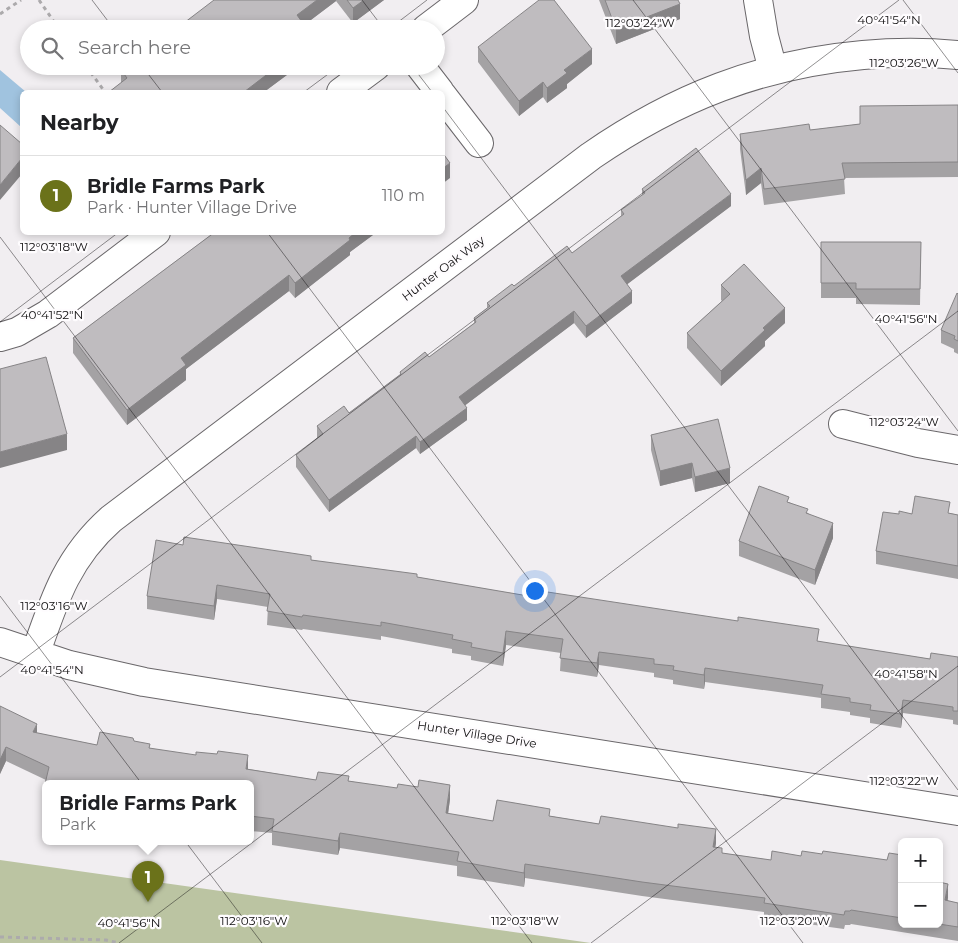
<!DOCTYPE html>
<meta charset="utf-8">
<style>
:root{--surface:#fff;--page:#f2f2f2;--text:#202124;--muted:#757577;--line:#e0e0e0;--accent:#6b721a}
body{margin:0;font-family:Montserrat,sans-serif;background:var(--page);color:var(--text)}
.controls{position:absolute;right:15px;bottom:15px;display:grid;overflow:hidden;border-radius:8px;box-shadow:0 2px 8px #0003}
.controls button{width:45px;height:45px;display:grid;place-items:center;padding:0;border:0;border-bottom:1px solid var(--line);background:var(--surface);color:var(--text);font:25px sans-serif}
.you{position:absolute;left:534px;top:590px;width:18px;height:18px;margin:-12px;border:4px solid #fff;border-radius:50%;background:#1a73e8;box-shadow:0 0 0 8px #1a73e833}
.badge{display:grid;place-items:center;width:32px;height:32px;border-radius:50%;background:var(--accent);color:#fff;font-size:16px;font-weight:700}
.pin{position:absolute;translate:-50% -41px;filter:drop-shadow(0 1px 2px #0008)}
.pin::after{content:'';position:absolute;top:26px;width:18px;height:15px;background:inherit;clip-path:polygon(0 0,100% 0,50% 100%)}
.popup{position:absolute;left:42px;top:780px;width:212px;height:65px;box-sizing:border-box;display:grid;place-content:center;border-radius:8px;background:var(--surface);filter:drop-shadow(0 1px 4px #0005);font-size:16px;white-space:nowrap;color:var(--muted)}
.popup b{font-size:19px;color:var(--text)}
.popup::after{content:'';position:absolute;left:50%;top:100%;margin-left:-10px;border:10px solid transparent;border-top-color:var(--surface)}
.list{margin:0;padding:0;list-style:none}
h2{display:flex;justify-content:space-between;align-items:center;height:65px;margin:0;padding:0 20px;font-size:21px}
h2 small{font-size:16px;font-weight:400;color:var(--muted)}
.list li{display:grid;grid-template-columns:32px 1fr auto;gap:15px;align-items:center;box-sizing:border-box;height:80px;padding:0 20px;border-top:1px solid var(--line)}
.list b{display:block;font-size:19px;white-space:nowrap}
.list p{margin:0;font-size:16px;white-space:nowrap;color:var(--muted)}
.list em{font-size:16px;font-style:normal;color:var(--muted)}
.icon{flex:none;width:28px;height:28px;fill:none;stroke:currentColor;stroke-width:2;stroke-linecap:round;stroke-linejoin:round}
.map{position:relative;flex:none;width:958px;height:943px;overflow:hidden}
.search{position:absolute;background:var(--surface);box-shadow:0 2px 8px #0003;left:20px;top:20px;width:425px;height:55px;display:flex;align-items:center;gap:12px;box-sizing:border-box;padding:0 18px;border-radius:28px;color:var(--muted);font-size:19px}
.panel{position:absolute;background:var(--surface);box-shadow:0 2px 8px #0003;left:20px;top:90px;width:425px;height:145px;border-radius:8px}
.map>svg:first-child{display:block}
</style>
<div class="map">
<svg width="958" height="943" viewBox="0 0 958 943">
<rect width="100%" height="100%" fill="#f1eef1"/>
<!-- green -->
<path fill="#bbc4a2" d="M 0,860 L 591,943 L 0,943 Z"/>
<!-- water -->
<path fill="#a0c3df" d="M 0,70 L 26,92 L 22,92 L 22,125 L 21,127 L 0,108 Z"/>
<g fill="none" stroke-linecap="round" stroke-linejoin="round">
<!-- minor casing -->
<g stroke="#6a676a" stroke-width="30">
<path id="minor" d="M 758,0 L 764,36 L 773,70
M 426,29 L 464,0
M 420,66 L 440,92
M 341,92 L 376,66
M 442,95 L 479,143
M 0,337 L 17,332 L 48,314 L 156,232
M 843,424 L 918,443 L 958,450
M 0,642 L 69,665 L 144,682 L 958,811
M 35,655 C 54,600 67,558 111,519 L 591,156 C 675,98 761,64 863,55 C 894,52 927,52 958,55"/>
</g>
<!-- path -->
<path stroke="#acaaac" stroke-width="3" stroke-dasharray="4 4" stroke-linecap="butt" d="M 39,0 L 59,29
M 0,14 L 21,0
M 86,66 L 105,92
M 0,937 L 106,940 L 119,943"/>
<!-- minor -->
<use href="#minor" stroke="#fff" stroke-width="28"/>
</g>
<!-- wall -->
<path fill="#a4a2a4" d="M 214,0 L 384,0 L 353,23 L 336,1 L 304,25 Z
M 599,0 L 678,0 L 680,19 L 616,44 Z
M 478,47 L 592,64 L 567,84 L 567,88 L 547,103 L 543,97 L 519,116 L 478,62 Z
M 299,66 L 264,92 L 109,92 L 121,83 L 121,70 Z
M 958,105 L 958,177 L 844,178 L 845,194 L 764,205 L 761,183 L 746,195 L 740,149 L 740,134 L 810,130 L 860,124 Z
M 642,189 L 731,206 L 627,284 L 632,303 L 586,338 L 574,323 L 465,405 L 467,420 L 420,454 L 416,448 L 329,512 L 296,467 L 296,455 L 317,438 L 317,426 L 349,413 L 400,375 L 400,372 L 429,357 L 474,323 L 474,318 L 487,308 L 487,303 L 514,286 L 572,253 L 621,216 L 621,210 L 642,195 Z
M 215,232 L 377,232 L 350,252 L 350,255 L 295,298 L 289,291 L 186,369 L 186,380 L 127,425 L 73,353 L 73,338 Z
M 821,242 L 921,242 L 920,305 L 856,304 L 856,298 L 821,298 Z
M 721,285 L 785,323 L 765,341 L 765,346 L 721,386 L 687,348 L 687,333 L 722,301 L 721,300 Z
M 958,294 L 958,354 L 954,352 L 954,349 L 941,343 L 941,330 Z
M 651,435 L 730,483 L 695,492 L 692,478 L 660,486 L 651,450 Z
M 789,502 L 808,513 L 833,538 L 815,585 L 739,556 L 739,541 Z
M 950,513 L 958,515 L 958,579 L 876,564 L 876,551 L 899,514 Z
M 183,545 L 311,560 L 417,577 L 540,598 L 930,659 L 958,657 L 958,725 L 953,724 L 953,720 L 903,713 L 901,728 L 870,723 L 870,718 L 850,715 L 850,712 L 821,708 L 821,698 L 705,682 L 704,689 L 673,684 L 673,680 L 654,677 L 654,673 L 599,665 L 597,677 L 560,671 L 561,653 L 506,645 L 503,666 L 471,660 L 471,656 L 452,653 L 452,649 L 381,636 L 381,640 L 303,629 L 302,630 L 267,625 L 268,607 L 217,599 L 214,620 L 147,609 L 147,596 Z
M 0,706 L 37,733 L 97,745 L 134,741 L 150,748 L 248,769 L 316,780 L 349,781 L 450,799 L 448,814 L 493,821 L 550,816 L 716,843 L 715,847 L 722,853 L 771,860 L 822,854 L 887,860 L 902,855 L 902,924 L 939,924 L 948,898 L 948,901 L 958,903 L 958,941 L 851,924 L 850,925 L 845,925 L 844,929 L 764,918 L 764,912 L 642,896 L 525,878 L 524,887 L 457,876 L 457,866 L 340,848 L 338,855 L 272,845 L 272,833 L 250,831 L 250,783 L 46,783 L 45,799 L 45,784 L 46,780 L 6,761 L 0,774 Z"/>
<!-- shaded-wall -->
<path fill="#868486" d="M 317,0 L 336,0 L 336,1 L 299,29 L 297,15 Z
M 364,0 L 384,0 L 353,23 L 353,8 Z
M 680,4 L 680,19 L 616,44 L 616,29 Z
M 592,49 L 592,64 L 567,84 L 567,88 L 547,103 L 547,88 L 564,70 Z
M 278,66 L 299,66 L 264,92 L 244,92 Z
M 543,82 L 543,97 L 519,116 L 519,101 Z
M 22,158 L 22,174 L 0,200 L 0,185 Z
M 450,163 L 450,178 L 442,184 L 442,169 Z
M 761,168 L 761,183 L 746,195 L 746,180 Z
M 731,194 L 731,206 L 621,289 L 621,276 Z
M 356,232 L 377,232 L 350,252 L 350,255 L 295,298 L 295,283 Z
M 289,275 L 289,291 L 186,369 L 186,380 L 127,425 L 127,410 L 181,358 Z
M 632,291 L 632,303 L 586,338 L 586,326 Z
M 785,308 L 785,323 L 765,341 L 765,346 L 721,386 L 721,371 L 763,328 Z
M 574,311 L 574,323 L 459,410 L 459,397 Z
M 467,408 L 467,420 L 420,454 L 420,442 Z
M 67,434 L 67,450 L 0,468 L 0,452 Z
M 416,436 L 416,448 L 329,512 L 329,500 Z
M 692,463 L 692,478 L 660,486 L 660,471 Z
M 730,468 L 730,483 L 695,492 L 695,477 Z
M 833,523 L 833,538 L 815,585 L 815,570 Z
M 217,585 L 217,599 L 214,620 L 214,606 Z
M 506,631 L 506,645 L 503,666 L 503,653 Z
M 599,652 L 599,665 L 597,677 L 597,663 Z
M 705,668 L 705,682 L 704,689 L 704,675 Z
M 903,700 L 903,713 L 901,728 L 901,714 Z
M 37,724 L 37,738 L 33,732 Z
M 6,747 L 6,761 L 0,774 L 0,760 Z
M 248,755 L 248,769 L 246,769 Z
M 450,785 L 450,799 L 446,828 L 446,813 Z
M 716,829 L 716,843 L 713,861 L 713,847 Z
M 340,833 L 340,848 L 338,855 L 338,841 Z
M 525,864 L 525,878 L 524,887 L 524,873 Z
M 948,884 L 948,898 L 945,915 L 945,900 Z"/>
<!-- building -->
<path fill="#bfbcbf" stroke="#868486" d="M 214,0 L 317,0 L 297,15 L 307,29 L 176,29 Z
M 347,0 L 364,0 L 353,8 Z
M 539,0 L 554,0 L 592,49 L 564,70 L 567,73 L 547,88 L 543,82 L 519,101 L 478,47 Z
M 605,0 L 678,0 L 680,4 L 616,29 Z
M 126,66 L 278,66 L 244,92 L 109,92 L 127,78 L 121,70 Z
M 958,105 L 958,162 L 842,163 L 845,179 L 764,189 L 761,168 L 746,180 L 740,134 L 809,124 L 810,130 L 860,124 L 860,106 Z
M 0,125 L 22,144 L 22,158 L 0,185 Z
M 696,148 L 731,194 L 621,276 L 632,291 L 586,326 L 574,311 L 459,397 L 467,408 L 420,442 L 416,436 L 329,500 L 296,455 L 323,434 L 317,426 L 344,406 L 349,413 L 401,374 L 400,372 L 425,352 L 429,357 L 476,322 L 474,318 L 490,306 L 487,303 L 512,284 L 514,286 L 567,246 L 572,253 L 624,214 L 621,210 L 645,193 L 642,189 Z
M 442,152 L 450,163 L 442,169 Z
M 215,232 L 356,232 L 349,238 L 350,240 L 295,283 L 289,275 L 181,358 L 186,365 L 127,410 L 73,338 Z
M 821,242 L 921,242 L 920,289 L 856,289 L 856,283 L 821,283 Z
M 744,264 L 785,308 L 763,328 L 765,330 L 721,371 L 687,333 L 730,294 L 721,285 Z
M 957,293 L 958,294 L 958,341 L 954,339 L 955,336 L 941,330 Z
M 46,357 L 67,434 L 0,452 L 0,369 Z
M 718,419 L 730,468 L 695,477 L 692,463 L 660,471 L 651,435 Z
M 759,486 L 789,497 L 787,502 L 808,509 L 806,513 L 833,523 L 815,570 L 739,541 Z
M 915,496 L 950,502 L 948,513 L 958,515 L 958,566 L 876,551 L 883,512 L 899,514 L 899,511 L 912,514 Z
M 184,537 L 311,556 L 311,560 L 417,574 L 417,577 L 540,598 L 541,591 L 738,621 L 738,617 L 819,629 L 817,641 L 930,659 L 931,653 L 958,657 L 958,711 L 953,711 L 953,707 L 903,700 L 901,714 L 870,710 L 871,705 L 850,702 L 850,698 L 821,694 L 823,685 L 705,668 L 704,675 L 673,670 L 674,666 L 654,664 L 654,659 L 599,652 L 597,663 L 560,658 L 563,639 L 506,631 L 503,653 L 471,647 L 472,643 L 452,639 L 453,635 L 381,622 L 381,626 L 303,615 L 302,617 L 267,611 L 270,594 L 217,585 L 214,606 L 147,596 L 156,540 L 183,545 Z
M 0,706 L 37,724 L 33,732 L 97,745 L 100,732 L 133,738 L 134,741 L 150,744 L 149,748 L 196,755 L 196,752 L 217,754 L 218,751 L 248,755 L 246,769 L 316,780 L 318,772 L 349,776 L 348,781 L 397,788 L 398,784 L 418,787 L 419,780 L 450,785 L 446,813 L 493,821 L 497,800 L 550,809 L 549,816 L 599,824 L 601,816 L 678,828 L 678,824 L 716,829 L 713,847 L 722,848 L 722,853 L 771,860 L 772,851 L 801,856 L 802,851 L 822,854 L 823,851 L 887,860 L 889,853 L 902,855 L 902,918 L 851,910 L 850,911 L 845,911 L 844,915 L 764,903 L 765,898 L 642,882 L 525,864 L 524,873 L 457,861 L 459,852 L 340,833 L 338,841 L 272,831 L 274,819 L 250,816 L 250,783 L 46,783 L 45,784 L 49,767 L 6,747 L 0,760 Z
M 939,882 L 948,884 L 945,900 L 958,903 L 958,927 L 939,924 Z"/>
<!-- ticks -->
<path fill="none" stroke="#0d0c0d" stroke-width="1" stroke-opacity="0.45" d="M 92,0 L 114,29M 362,0 L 384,29M 633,0 L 958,431M 903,0 L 958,73M 389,29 L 427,0M 142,66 L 162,92M 412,66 L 432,92M 304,92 L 339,66M 442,106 L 958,790M 267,232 L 803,943M 0,237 L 532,943M 0,322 L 119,232M 0,596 L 262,943M 0,677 L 899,0M 119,943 L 958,311M 591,943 L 958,666"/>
<g text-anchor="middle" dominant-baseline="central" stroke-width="4.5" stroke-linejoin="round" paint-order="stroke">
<!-- street labels -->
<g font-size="12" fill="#0d0c0d" stroke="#fefcfe">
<text transform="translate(443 268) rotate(-37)">Hunter Oak Way</text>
<text transform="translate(477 734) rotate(9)">Hunter Village Drive</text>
</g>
</g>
<g font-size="12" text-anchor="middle" fill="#0d0c0d" stroke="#fefcfe" stroke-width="4.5" stroke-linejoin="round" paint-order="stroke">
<text x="889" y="24">40°41'54"N</text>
<text x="640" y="27">112°03'24"W</text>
<text x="904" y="67">112°03'26"W</text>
<text x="54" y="251">112°03'18"W</text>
<text x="52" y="319">40°41'52"N</text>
<text x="906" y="323">40°41'56"N</text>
<text x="904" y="426">112°03'24"W</text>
<text x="54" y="610">112°03'16"W</text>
<text x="52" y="674">40°41'54"N</text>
<text x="906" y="678">40°41'58"N</text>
<text x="904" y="785">112°03'22"W</text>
<text x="254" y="925">112°03'16"W</text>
<text x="525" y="925">112°03'18"W</text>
<text x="795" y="925">112°03'20"W</text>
<text x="129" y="927">40°41'56"N</text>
</g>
</svg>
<div class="controls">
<button>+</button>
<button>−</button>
</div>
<div class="you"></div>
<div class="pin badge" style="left:148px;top:902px">1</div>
<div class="popup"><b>Bridle Farms Park</b>Park</div>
<div class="search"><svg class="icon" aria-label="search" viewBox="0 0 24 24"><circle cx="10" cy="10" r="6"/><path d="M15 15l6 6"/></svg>Search here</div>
<section class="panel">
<h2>Nearby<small></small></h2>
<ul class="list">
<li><span class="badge">1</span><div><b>Bridle Farms Park</b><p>Park · Hunter Village Drive</p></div><em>110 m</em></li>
</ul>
</section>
</div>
